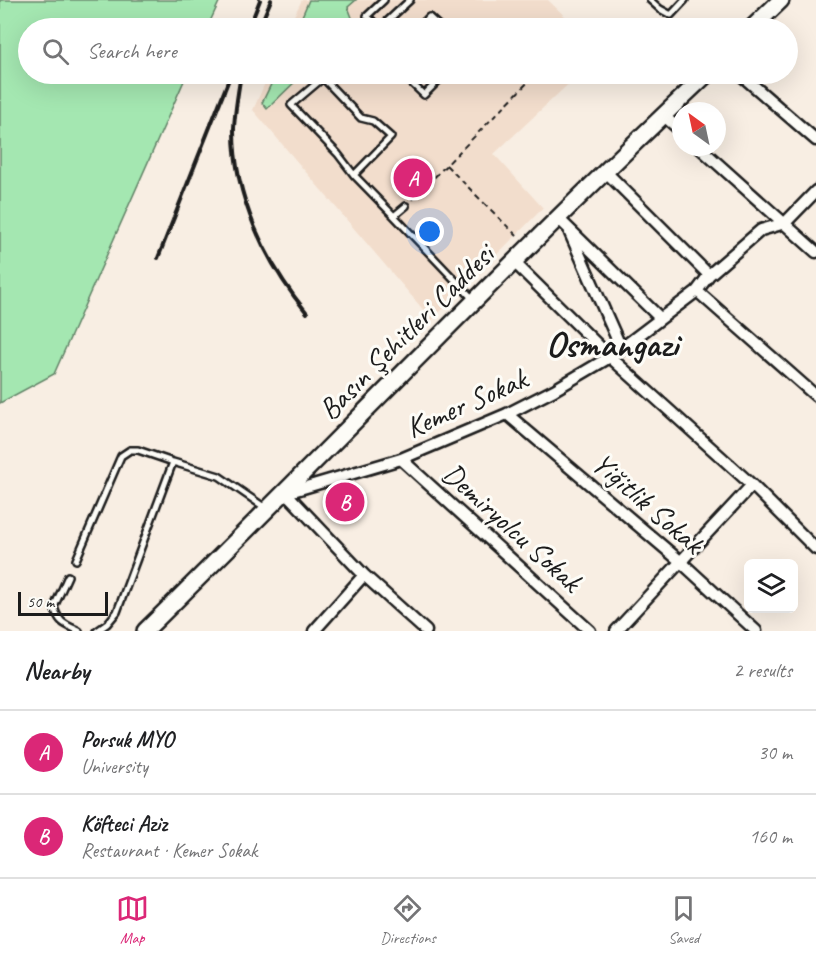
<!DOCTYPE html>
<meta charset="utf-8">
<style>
:root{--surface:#fff;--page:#f6f6f6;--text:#202124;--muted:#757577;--line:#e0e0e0;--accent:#db2777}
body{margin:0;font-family:Caveat,sans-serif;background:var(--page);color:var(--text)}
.controls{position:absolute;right:18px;bottom:18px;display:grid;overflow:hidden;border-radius:9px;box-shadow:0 6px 24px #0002}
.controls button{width:54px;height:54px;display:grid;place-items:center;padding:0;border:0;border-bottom:2px solid var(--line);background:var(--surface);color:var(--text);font:30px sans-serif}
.compass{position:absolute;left:672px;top:102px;width:54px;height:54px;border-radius:50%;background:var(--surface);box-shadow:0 6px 24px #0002;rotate:327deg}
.scale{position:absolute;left:18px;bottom:15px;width:90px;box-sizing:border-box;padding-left:6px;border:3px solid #1c1c1c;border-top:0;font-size:16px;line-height:21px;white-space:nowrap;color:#1c1c1c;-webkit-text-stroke:4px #fdfcf7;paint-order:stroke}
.you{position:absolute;left:430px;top:232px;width:21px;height:21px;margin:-15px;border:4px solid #fff;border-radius:50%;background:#1a73e8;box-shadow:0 0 0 9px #1a73e833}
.badge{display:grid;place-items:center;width:39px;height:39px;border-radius:50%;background:var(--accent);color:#fff;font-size:20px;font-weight:700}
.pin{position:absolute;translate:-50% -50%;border:3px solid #fff;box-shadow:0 2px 6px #0006}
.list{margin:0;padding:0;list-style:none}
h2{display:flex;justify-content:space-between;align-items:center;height:78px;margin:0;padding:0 24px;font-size:26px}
h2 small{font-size:20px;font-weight:400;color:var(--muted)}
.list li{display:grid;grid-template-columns:39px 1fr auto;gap:18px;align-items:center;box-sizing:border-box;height:84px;padding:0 24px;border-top:2px solid var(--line)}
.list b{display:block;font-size:22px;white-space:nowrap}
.list p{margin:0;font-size:20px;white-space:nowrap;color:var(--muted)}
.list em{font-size:20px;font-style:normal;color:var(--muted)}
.icon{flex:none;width:33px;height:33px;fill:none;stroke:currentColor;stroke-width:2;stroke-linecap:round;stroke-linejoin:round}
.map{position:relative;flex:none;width:816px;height:631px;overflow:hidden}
.search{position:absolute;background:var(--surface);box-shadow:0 6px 24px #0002;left:18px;right:18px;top:18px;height:66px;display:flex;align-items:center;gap:15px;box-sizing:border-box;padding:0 21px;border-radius:33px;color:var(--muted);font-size:22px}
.sheet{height:246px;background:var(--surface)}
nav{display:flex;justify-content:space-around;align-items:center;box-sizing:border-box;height:84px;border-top:2px solid var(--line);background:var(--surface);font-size:16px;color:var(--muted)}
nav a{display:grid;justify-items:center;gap:3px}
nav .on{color:var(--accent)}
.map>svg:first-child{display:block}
</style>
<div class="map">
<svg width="816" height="631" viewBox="0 0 816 631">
<rect width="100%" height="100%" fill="#f8eee3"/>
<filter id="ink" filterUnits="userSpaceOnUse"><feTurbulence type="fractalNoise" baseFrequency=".0167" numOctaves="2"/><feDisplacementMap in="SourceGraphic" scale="12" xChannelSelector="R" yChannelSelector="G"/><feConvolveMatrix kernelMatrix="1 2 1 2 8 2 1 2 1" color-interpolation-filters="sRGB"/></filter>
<g filter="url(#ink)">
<!-- built -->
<path fill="#f2ddcc" d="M 302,0 L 548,0 L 577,28 L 288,28 Z
M 269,74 L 579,74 L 494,154 L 543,208 L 432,320 L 253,110 Z"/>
<!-- green -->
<path fill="#a4e7b1" stroke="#608266" stroke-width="1.5" d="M 0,0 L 220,0 L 207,28 L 28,28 L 28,74 L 187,74 L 54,374 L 0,403 Z
M 309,0 L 356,0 L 348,7 L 356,28 L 297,28 Z
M 276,74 L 303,74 L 267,109 L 262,103 Z"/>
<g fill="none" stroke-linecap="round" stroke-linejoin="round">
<!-- service casing -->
<g stroke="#1c1c1c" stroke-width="10">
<path id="service" d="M 650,0 L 660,9 L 671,15 L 685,0
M 380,28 L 410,0
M 380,28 L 367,16 L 384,0
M 418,28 L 429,17 L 441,28
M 328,74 L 323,78 L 361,118 L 373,121 L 391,137 L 354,175
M 402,74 L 424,95 L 445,74
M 323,78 L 291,105 L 338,154 L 354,175 L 394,216
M 406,206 L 394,216 L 473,299
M 173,462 L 219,476 L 267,509
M 76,560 L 121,456 L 130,450 L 138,450 L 173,462 L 117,612 L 107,624 L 97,631
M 68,576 L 54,607 C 59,623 64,624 79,631"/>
</g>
<!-- minor casing -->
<g stroke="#1c1c1c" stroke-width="15">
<path id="minor" d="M 740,74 L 816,140
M 663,115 L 681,131
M 699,147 L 816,252
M 605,171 L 709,275
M 558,218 L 660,318
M 570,233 L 621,348
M 514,262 L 610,357 L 752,485 L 816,549
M 697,291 L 816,396
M 507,414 L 680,561 L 756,631
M 401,459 L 590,631
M 314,631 L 364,575
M 426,631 L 364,575 L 286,493 L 401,459 L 507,414 L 554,390 L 610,357 L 697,291 L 709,275 L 761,230 L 785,223 L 816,191
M 616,631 L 752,485"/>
</g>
<!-- secondary casing -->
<g stroke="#1c1c1c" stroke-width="20">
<path id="secondary" d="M 752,28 L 781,0
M 145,631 C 333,446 515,255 707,74"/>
</g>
<!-- path -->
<path stroke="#1c1c1c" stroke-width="2" stroke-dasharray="6 4.5" stroke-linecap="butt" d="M 446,165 L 520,239
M 412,200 L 536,74"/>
<!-- service -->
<use href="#service" stroke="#fdfcf7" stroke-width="5"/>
<!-- minor -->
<use href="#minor" stroke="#fdfcf7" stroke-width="10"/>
<!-- secondary -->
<use href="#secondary" stroke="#fdfcf7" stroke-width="15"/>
<!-- rail -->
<path stroke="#1c1c1c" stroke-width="4" d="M 249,28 L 260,0
M 259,28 L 271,0
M 241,74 C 238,92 235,110 234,128 C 233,196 266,263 307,313
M 158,258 L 231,74"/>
</g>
</g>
<g text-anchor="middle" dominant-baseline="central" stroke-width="6" stroke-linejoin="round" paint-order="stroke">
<!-- street labels -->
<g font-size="30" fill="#1c1c1c" stroke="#fdfcf7">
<text transform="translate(406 332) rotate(-45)">Basın Şehitleri Caddesi</text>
<text transform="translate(466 403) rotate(-24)">Kemer Sokak</text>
<text transform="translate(648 503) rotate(41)">Yiğitlik Sokak</text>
<text transform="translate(512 527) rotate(42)">Demiryolcu Sokak</text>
</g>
<!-- district labels -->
<g font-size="36" font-weight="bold" fill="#1c1c1c" stroke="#fdfcf7">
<text x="612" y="344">Osmangazi</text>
</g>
</g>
</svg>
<div class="controls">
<button><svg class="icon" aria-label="layers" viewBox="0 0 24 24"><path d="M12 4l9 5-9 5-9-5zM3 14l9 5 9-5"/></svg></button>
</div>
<svg class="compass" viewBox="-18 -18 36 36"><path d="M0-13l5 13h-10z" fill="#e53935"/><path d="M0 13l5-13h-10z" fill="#757577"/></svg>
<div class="scale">50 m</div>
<div class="you"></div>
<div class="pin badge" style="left:413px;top:178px">A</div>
<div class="pin badge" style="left:345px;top:502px">B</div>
<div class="search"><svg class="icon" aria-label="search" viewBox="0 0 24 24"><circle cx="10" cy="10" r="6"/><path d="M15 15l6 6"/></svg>Search here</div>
</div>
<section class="sheet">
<h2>Nearby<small>2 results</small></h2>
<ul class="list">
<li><span class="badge">A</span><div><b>Porsuk MYO</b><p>University</p></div><em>30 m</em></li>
<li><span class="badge">B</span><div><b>Köfteci Aziz</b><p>Restaurant · Kemer Sokak</p></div><em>160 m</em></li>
</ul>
</section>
<nav>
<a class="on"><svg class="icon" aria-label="map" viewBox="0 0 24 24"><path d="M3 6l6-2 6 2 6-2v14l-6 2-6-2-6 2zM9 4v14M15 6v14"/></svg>Map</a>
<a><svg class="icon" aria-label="directions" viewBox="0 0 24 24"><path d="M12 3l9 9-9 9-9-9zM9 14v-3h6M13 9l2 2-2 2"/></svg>Directions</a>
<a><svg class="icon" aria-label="saved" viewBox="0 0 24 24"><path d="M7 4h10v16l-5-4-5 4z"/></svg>Saved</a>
</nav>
